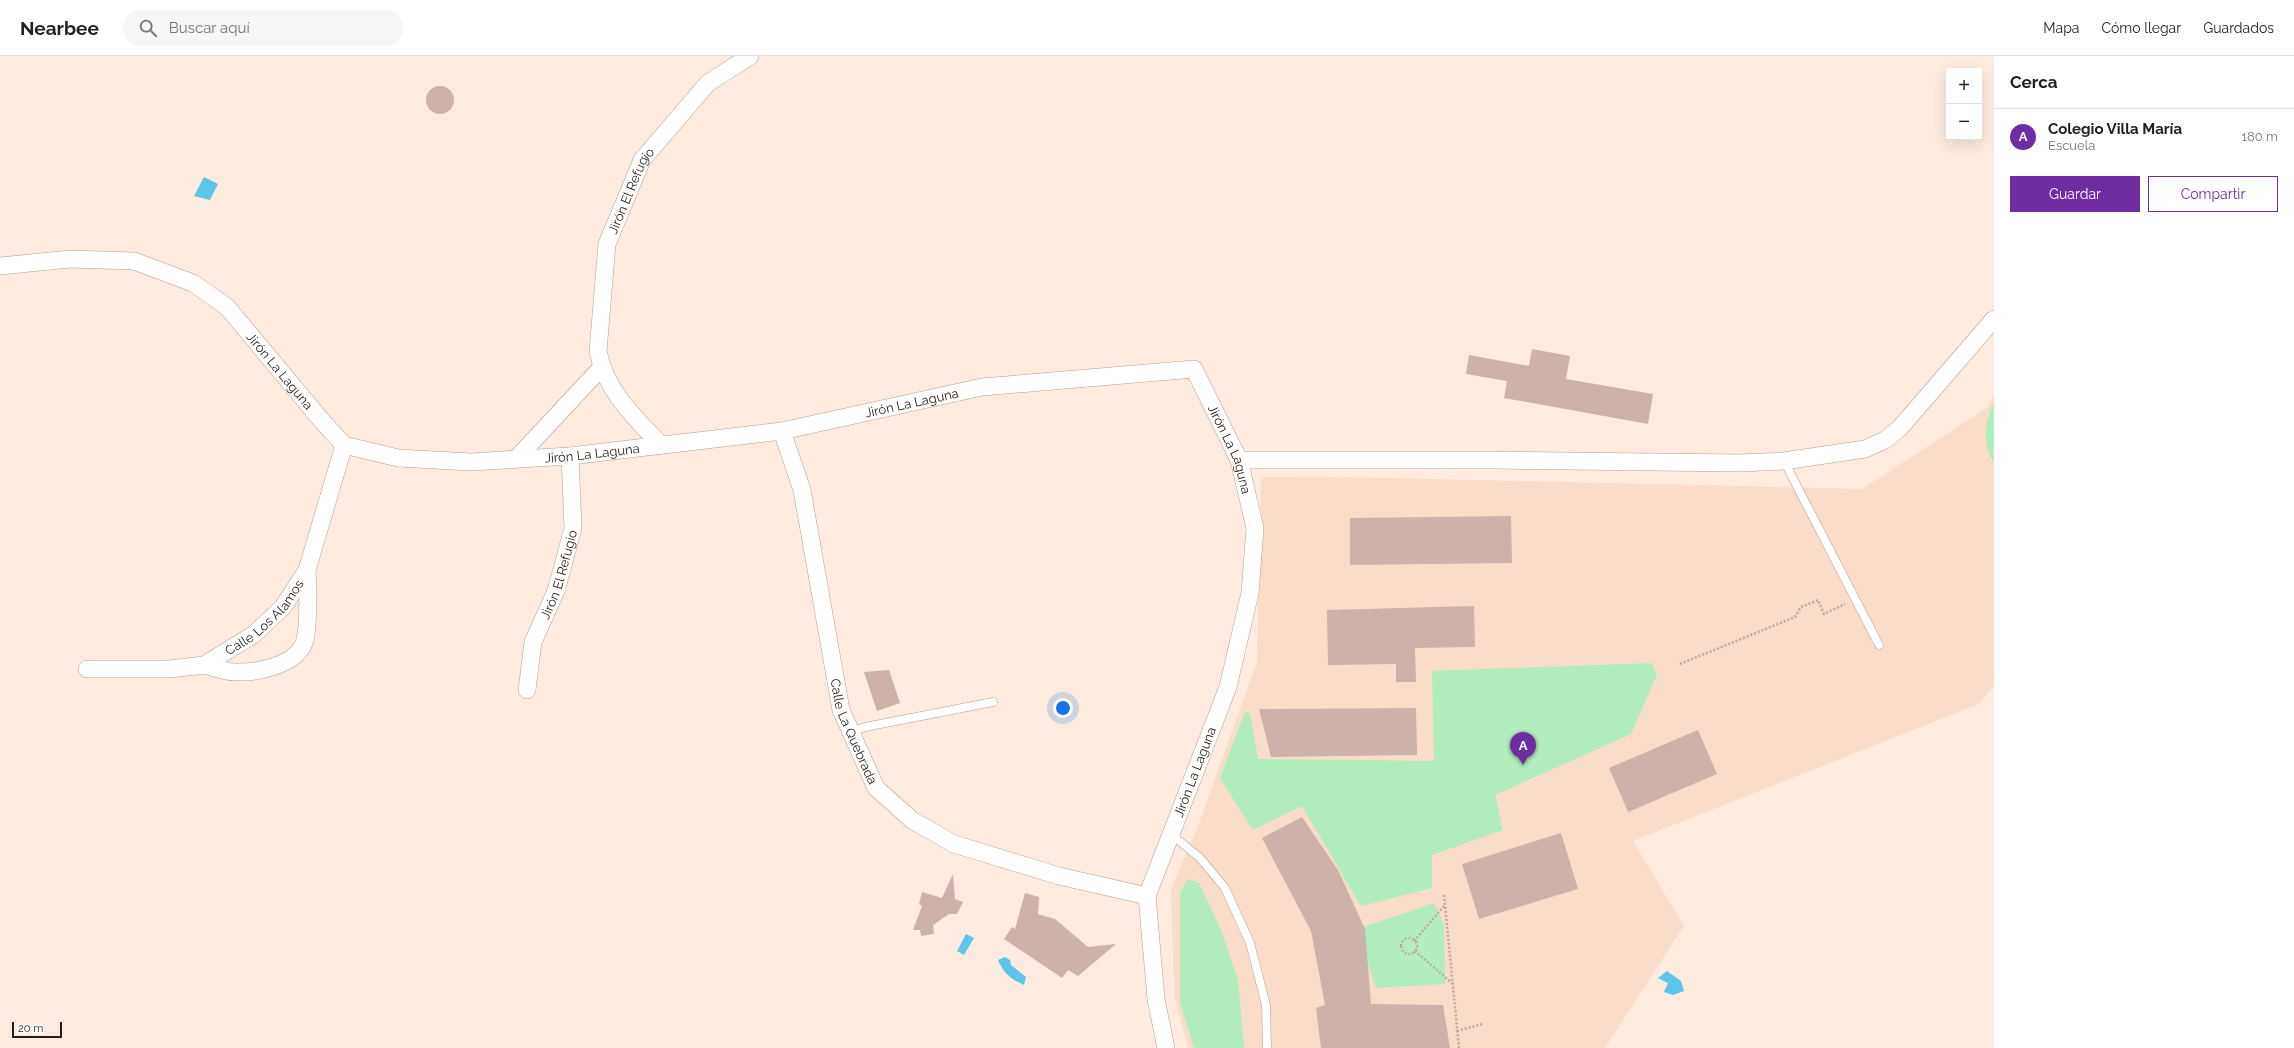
<!DOCTYPE html>
<html lang="es">
<meta charset="utf-8">
<style>
:root{--surface:#fff;--page:#f6f6f6;--text:#202124;--muted:#757577;--line:#e0e0e0;--accent:#702da2}
body{margin:0;font-family:Raleway,sans-serif;background:var(--page);color:var(--text)}
.controls{position:absolute;right:12px;top:12px;display:grid;overflow:hidden;border-radius:0px;box-shadow:0 4px 16px #0002}
.controls button{width:36px;height:36px;display:grid;place-items:center;padding:0;border:0;border-bottom:1px solid var(--line);background:var(--surface);color:var(--text);font:20px sans-serif}
.scale{position:absolute;left:12px;bottom:10px;width:50px;box-sizing:border-box;padding-left:4px;border:2px solid #241d17;border-top:0;font-size:11px;line-height:14px;white-space:nowrap;color:#241d17;-webkit-text-stroke:3px #fff;paint-order:stroke}
.you{position:absolute;left:1063px;top:652px;width:14px;height:14px;margin:-10px;border:3px solid #fff;border-radius:50%;background:#1a73e8;box-shadow:0 0 0 6px #1a73e833}
.badge{display:grid;place-items:center;width:26px;height:26px;border-radius:50%;background:var(--accent);color:#fff;font-size:13px;font-weight:700}
.pin{position:absolute;translate:-50% -33px;filter:drop-shadow(0 1px 2px #0008)}
.pin::after{content:'';position:absolute;top:21px;width:14px;height:12px;background:inherit;clip-path:polygon(0 0,100% 0,50% 100%)}
.list{margin:0;padding:0;list-style:none}
h2{display:flex;justify-content:space-between;align-items:center;height:52px;margin:0;padding:0 16px;font-size:17px}
h2 small{font-size:13px;font-weight:400;color:var(--muted)}
.list li{display:grid;grid-template-columns:26px 1fr auto;gap:12px;align-items:center;box-sizing:border-box;height:56px;padding:0 16px;border-top:1px solid var(--line)}
.list b{display:block;font-size:15px;white-space:nowrap}
.list p{margin:0;font-size:13px;white-space:nowrap;color:var(--muted)}
.list em{font-size:13px;font-style:normal;color:var(--muted)}
.actions{display:flex;gap:8px;padding:12px 16px}
.actions a{flex:1;padding:9px 0;border:1px solid var(--accent);border-radius:0px;text-align:center;font-size:14px;color:var(--accent)}
.actions .main{background:var(--accent);color:#fff}
.icon{flex:none;width:22px;height:22px;fill:none;stroke:currentColor;stroke-width:2;stroke-linecap:round;stroke-linejoin:round}
.map{position:relative;flex:none;width:1994px;height:992px;overflow:hidden}
header{display:flex;align-items:center;gap:24px;box-sizing:border-box;height:56px;padding:0 20px;background:var(--surface);border-bottom:1px solid var(--line)}
header strong{font-size:19px}
nav{display:flex;gap:22px;margin-inline-start:auto;font-size:14px}
.search{width:280px;height:36px;background:var(--page);display:flex;align-items:center;gap:10px;box-sizing:border-box;padding:0 14px;border-radius:22px;color:var(--muted);font-size:15px}
main{display:flex}
aside{flex:1;background:var(--surface)}
.map>svg:first-child{display:block}
</style>
<header>
<strong>Nearbee</strong>
<div class="search"><svg class="icon" aria-label="search" viewBox="0 0 24 24"><circle cx="10" cy="10" r="6"/><path d="M15 15l6 6"/></svg>Buscar aquí</div>
<nav><a>Mapa</a><a>Cómo llegar</a><a>Guardados</a></nav>
</header>
<main>
<div class="map">
<svg width="1994" height="992" viewBox="0 0 1994 992">
<rect width="100%" height="100%" fill="#fdebdf"/>
<!-- built -->
<path fill="#f9dcc9" d="M 1994,338 L 1994,630 L 1979,648 L 1633,785 L 1684,870 L 1605,992 L 1188,992 L 1174,938 L 1171,833 L 1198,770 L 1257,606 L 1261,421 L 1390,422 L 1862,433 L 1988,351 Z"/>
<!-- green -->
<path fill="#b1edbe" d="M 1994,347 L 1994,407 C 1982,387 1984,367 1994,347 Z
M 1652,607 L 1657,619 L 1631,678 L 1495,739 L 1503,774 L 1432,799 L 1432,832 L 1361,850 L 1302,750 L 1253,774 L 1220,722 L 1245,656 L 1250,657 L 1258,703 L 1434,705 L 1432,615 Z
M 1188,823 L 1199,827 L 1221,874 L 1238,924 L 1244,992 L 1194,992 L 1180,947 L 1180,836 Z
M 1434,847 L 1444,869 L 1445,928 L 1376,932 L 1357,873 Z"/>
<!-- water -->
<path fill="#5cc5e9" d="M 204,121 L 218,128 L 210,144 L 194,140 Z
M 966,878 L 974,882 L 964,899 L 957,895 Z
M 1005,901 L 1010,904 L 1011,909 L 1026,921 L 1024,929 C 1012,924 1003,917 998,904 Z
M 1667,915 L 1681,925 L 1684,935 L 1673,939 L 1664,936 L 1668,927 L 1658,922 Z"/>
<!-- building -->
<path fill="#ccb2aa" d="M426 44a14 14 0 1 1 28 0a14 14 0 1 1-28 0Z
M 1532,293 L 1570,300 L 1566,323 L 1653,338 L 1648,368 L 1504,342 L 1507,325 L 1466,318 L 1469,299 L 1529,310 Z
M 1511,460 L 1512,507 L 1350,509 L 1350,462 Z
M 1474,550 L 1475,591 L 1415,592 L 1416,626 L 1396,626 L 1396,608 L 1328,609 L 1327,554 Z
M 889,614 L 900,647 L 877,655 L 864,616 Z
M 1416,652 L 1417,699 L 1271,701 L 1259,653 Z
M 1698,674 L 1717,718 L 1628,756 L 1609,712 Z
M 1302,761 L 1338,814 L 1365,873 L 1371,948 L 1443,949 L 1450,992 L 1321,992 L 1316,952 L 1325,949 L 1311,875 L 1262,782 Z
M 1561,777 L 1578,833 L 1479,863 L 1462,808 Z
M 953,818 L 955,843 L 963,846 L 957,858 L 949,858 L 933,869 L 934,878 L 921,880 L 920,874 L 913,874 L 922,850 L 919,848 L 922,836 L 942,842 Z
M 1025,837 L 1039,841 L 1038,858 L 1055,863 L 1088,891 L 1116,888 L 1078,920 L 1068,914 L 1062,922 L 1004,883 L 1012,871 L 1015,873 Z"/>
<g fill="none" stroke-linecap="round" stroke-linejoin="round">
<!-- lane casing -->
<g stroke="#b49f91" stroke-width="9">
<path id="lane" d="M 1784,405 L 1879,589
M 851,676 L 865,671 L 993,646
M 1171,778 L 1200,802 L 1225,832 L 1250,887 L 1266,949 L 1267,992"/>
</g>
<!-- street casing -->
<g stroke="#b49f91" stroke-width="18">
<g id="street">
<path id="s1" d="M 0,210 L 70,203 L 134,205 L 193,227 L 227,251 L 322,365 L 344,389 L 398,402 L 471,406 L 570,400 L 782,375 L 982,331 L 1194,313 L 1239,404 L 1255,472 L 1250,537 L 1228,631 L 1147,840 L 1156,943 L 1166,992"/>
<path id="s2" d="M 782,375 L 802,434 L 841,654 L 876,732 L 912,764 L 954,788 L 1059,820 L 1147,840"/>
<path id="s3" d="M 661,389 C 635,362 605,334 598,295 L 607,188 L 642,104 L 708,27 L 750,0"/>
<path d="M 516,403 L 601,312"/>
<path d="M 1239,404 L 1493,404 L 1739,407 L 1784,405 L 1865,393 L 1885,384 L 1899,373 L 1994,263"/>
<path d="M 204,609 C 213,611 224,616 234,616 C 256,617 295,610 304,587 C 309,574 308,529 307,514"/>
<path id="s4" d="M 87,613 L 170,613 L 204,609 L 253,579 L 283,551 L 307,514 L 344,389"/>
<path id="s5" d="M 527,634 L 533,586 L 556,535 L 573,472 L 570,400"/>
</g>
</g>
<!-- path -->
<path stroke="#baaba1" stroke-width="2.5" stroke-dasharray="2 2" stroke-linecap="butt" d="M 1680,608 L 1795,561 L 1801,551 L 1818,544 L 1824,558 L 1845,548
M 1444,839 L 1459,992
M1401 890a8 8 0 1 1 16 0a8 8 0 1 1-16 0Z
M 1414,885 L 1445,849
M 1415,895 L 1452,927
M 1457,975 L 1482,968"/>
<!-- lane -->
<use href="#lane" stroke="#fff" stroke-width="8"/>
<!-- street -->
<use href="#street" stroke="#fff" stroke-width="17"/>
</g>
<g text-anchor="middle" dominant-baseline="central" stroke-width="3" stroke-linejoin="round" paint-order="stroke">
<!-- street labels -->
<g font-size="13" fill="#241d17" stroke="#fff">
<text stroke="none"><textPath href="#s3" startOffset="281">Jirón El Refugio</textPath></text>
<text stroke="none"><textPath href="#s1" startOffset="322">Jirón La Laguna</textPath></text>
<text stroke="none"><textPath href="#s1" startOffset="994">Jirón La Laguna</textPath></text>
<text stroke="none"><textPath href="#s1" startOffset="1367">Jirón La Laguna</textPath></text>
<text stroke="none"><textPath href="#s1" startOffset="670">Jirón La Laguna</textPath></text>
<text stroke="none"><textPath href="#s5" startOffset="121">Jirón El Refugio</textPath></text>
<text stroke="none"><textPath href="#s4" startOffset="195">Calle Los Alamos</textPath></text>
<text stroke="none"><textPath href="#s2" startOffset="310">Calle La Quebrada</textPath></text>
<text transform="translate(1195 716) rotate(-69)">Jirón La Laguna</text>
</g>
</g>
</svg>
<div class="controls">
<button>+</button>
<button>−</button>
</div>
<div class="scale">20 m</div>
<div class="you"></div>
<div class="pin badge" style="left:1523px;top:709px">A</div>
</div>
<aside>
<h2>Cerca<small></small></h2>
<ul class="list">
<li><span class="badge">A</span><div><b>Colegio Villa María</b><p>Escuela</p></div><em>180 m</em></li>
</ul>
<div class="actions"><a class="main">Guardar</a><a>Compartir</a></div>
</aside>
</main>
